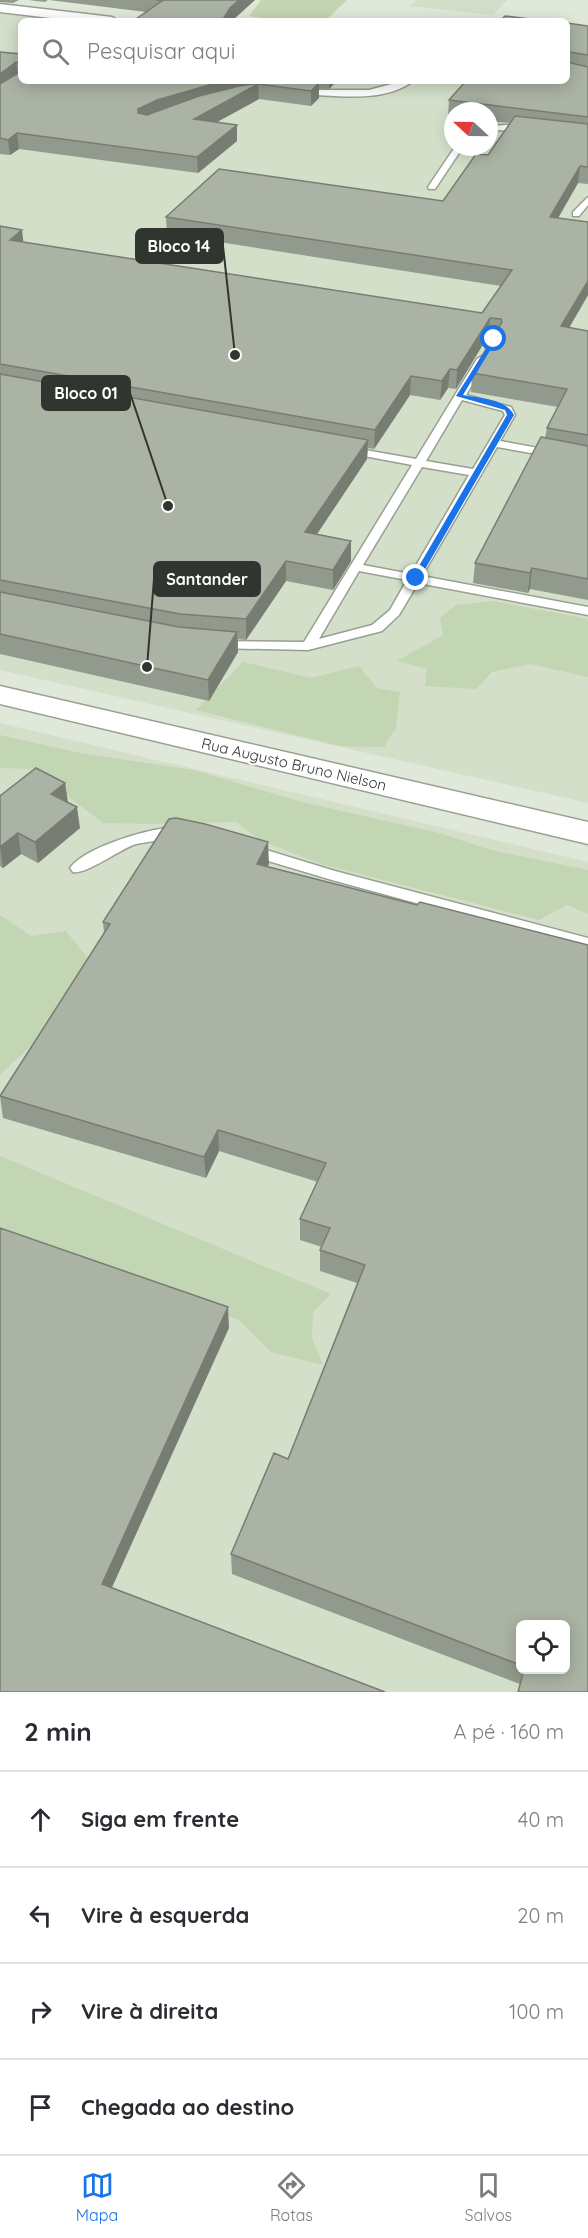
<!DOCTYPE html>
<html lang="pt">
<meta charset="utf-8">
<style>
:root{--surface:#fff;--page:#f2f2f3;--text:#2b2b33;--muted:#7c7c81;--line:#e1e1e2;--accent:#1a73e8}
body{margin:0;font-family:Quicksand,sans-serif;background:var(--page);color:var(--text)}
.controls{position:absolute;right:18px;bottom:18px;display:grid;overflow:hidden;border-radius:9px;box-shadow:0 3px 15px #0003}
.controls button{width:54px;height:54px;display:grid;place-items:center;padding:0;border:0;border-bottom:2px solid var(--line);background:var(--surface);color:var(--text);font:30px sans-serif}
.compass{position:absolute;left:444px;top:102px;width:54px;height:54px;border-radius:50%;background:var(--surface);box-shadow:0 3px 15px #0003;rotate:292deg}
.stop{position:absolute;width:18px;height:18px;margin:-14px;border:4px solid #1a73e8;border-radius:50%;background:#fff}
.stop.end{background:#1a73e8;border-color:#fff;box-shadow:0 2px 6px #0008}
.list{margin:0;padding:0;list-style:none}
h2{display:flex;justify-content:space-between;align-items:center;height:78px;margin:0;padding:0 24px;font-size:26px}
h2 small{font-size:20px;font-weight:400;color:var(--muted)}
.list li{display:grid;grid-template-columns:39px 1fr auto;gap:18px;align-items:center;box-sizing:border-box;height:96px;padding:0 24px;border-top:2px solid var(--line)}
.list b{display:block;font-size:22px;white-space:nowrap}
.list em{font-size:20px;font-style:normal;color:var(--muted)}
.icon{flex:none;width:33px;height:33px;fill:none;stroke:currentColor;stroke-width:2;stroke-linecap:round;stroke-linejoin:round}
.map{position:relative;flex:none;width:588px;height:1692px;overflow:hidden}
.search{position:absolute;background:var(--surface);box-shadow:0 3px 15px #0003;left:18px;right:18px;top:18px;height:66px;display:flex;align-items:center;gap:15px;box-sizing:border-box;padding:0 21px;border-radius:9px;color:var(--muted);font-size:22px}
.sheet{height:462px;background:var(--surface)}
nav{display:flex;justify-content:space-around;align-items:center;box-sizing:border-box;height:84px;border-top:2px solid var(--line);background:var(--surface);font-size:16px;color:var(--muted)}
nav a{display:grid;justify-items:center;gap:3px}
nav .on{color:var(--accent)}
.map>svg:first-child{display:block}
</style>
<div class="map">
<svg width="588" height="1692" viewBox="0 0 588 1692">
<rect width="100%" height="100%" fill="#e0e9d9"/>
<!-- built -->
<path fill="#d3dfc9" fill-rule="evenodd" d="M 416,0 L 507,0 L 493,15 L 410,6 Z
M 0,13 L 73,21 L 21,21 L 21,81 L 588,81 L 588,803 L 0,670 ZM 453,111 L 489,111 L 489,147 L 453,147 Z
M 0,723 L 588,862 L 588,1692 L 0,1692 ZM 520,1624 L 566,1624 L 566,1670 L 520,1670 Z"/>
<!-- green -->
<path fill="#c3d6b4" d="M 261,0 L 347,0 L 327,19 L 322,21 L 280,21 L 249,16 Z
M 493,601 L 588,619 L 588,677 L 530,664 L 492,672 L 476,689 L 425,686 L 427,669 L 397,661 L 443,635 L 440,618 L 456,605 Z
M 243,662 L 311,678 L 359,666 L 377,688 L 400,692 L 396,728 L 384,747 L 340,746 L 196,710 Z
M 0,735 L 80,753 L 193,770 L 302,802 L 439,833 L 491,850 L 588,870 L 588,914 L 567,905 L 539,920 L 321,864 L 259,840 L 237,822 L 156,824 L 103,823 L 57,788 L 37,769 L 0,768 Z
M 0,915 L 31,936 L 66,931 L 94,966 L 62,1016 L 0,1075 Z
M 0,1156 L 331,1294 L 313,1312 L 312,1338 L 323,1365 L 271,1352 L 239,1320 L 0,1233 Z"/>
<g fill="none" stroke-linecap="round" stroke-linejoin="round">
<!-- service casing -->
<g stroke="#98a092" stroke-width="3">
<path id="service" d="M 403,81 L 413,81 C 383,104 333,95 298,94 L 294,92 L 298,90 L 369,90 Z
M 507,125 L 532,129 L 528,131 L 489,130 L 489,126 Z
M 455,147 L 463,147 L 435,189 L 429,189 L 428,187 Z
M 588,197 L 588,205 L 579,216 L 573,216 L 573,212 Z
M 482,356 L 487,359 L 466,395 L 511,407 L 515,415 L 500,441 L 588,457 L 588,463 L 497,447 L 422,576 L 588,607 L 588,615 L 418,583 L 399,615 L 382,631 L 308,650 L 214,648 L 212,645 L 214,642 L 219,641 L 304,642 L 412,465 L 348,453 L 342,450 L 348,447 L 416,459 L 477,359 ZM 462,400 L 503,411 L 505,415 L 473,469 L 426,461 ZM 422,467 L 469,475 L 411,574 L 363,565 ZM 359,571 L 407,580 L 390,610 L 372,625 L 319,639 Z
M 166,828 L 180,828 L 187,833 C 182,839 145,841 133,845 C 118,851 85,875 73,872 L 70,868 C 84,848 142,831 166,828 Z
M 250,845 L 335,871 L 588,938 L 588,950 L 332,880 L 245,854 L 242,850 Z"/>
</g>
<!-- minor casing -->
<g stroke="#98a092" stroke-width="3">
<path id="minor" d="M 0,4 L 112,17 L 119,21 L 76,21 L 0,12 Z"/>
</g>
<!-- secondary casing -->
<g stroke="#98a092" stroke-width="3">
<path id="secondary" d="M 0,686 L 588,822 L 588,844 L 0,704 Z"/>
</g>
<!-- service -->
<use href="#service" fill="#fff" fill-rule="evenodd"/>
<!-- minor -->
<use href="#minor" fill="#fff" fill-rule="evenodd"/>
<!-- secondary -->
<use href="#secondary" fill="#fff" fill-rule="evenodd"/>
</g>
<!-- wall -->
<path fill="#929a8d" fill-rule="evenodd" d="M 0,0 L 19,0 L 13,3 L 0,2 Z
M 28,0 L 48,0 L 45,2 Z
M 49,0 L 255,0 L 146,12 Z
M 567,23 L 588,26 L 588,184 L 578,183 L 558,218 L 588,295 L 569,328 L 588,331 L 588,600 L 530,589 L 528,593 L 473,583 L 475,563 L 545,438 L 547,428 L 558,407 L 471,392 L 472,373 L 494,336 L 488,336 L 456,389 L 448,388 L 440,400 L 410,395 L 374,449 L 368,448 L 367,459 L 317,534 L 351,561 L 333,590 L 286,581 L 246,640 L 238,639 L 238,652 L 209,701 L 0,654 L 0,226 L 23,243 L 482,313 L 501,286 L 167,234 L 166,217 L 443,201 L 488,155 L 510,123 L 489,121 L 489,111 L 453,111 L 453,116 L 448,116 L 449,100 Z
M 0,52 L 21,54 L 21,81 L 337,81 L 329,89 L 319,89 L 319,98 L 311,106 L 259,99 L 217,122 L 237,141 L 198,173 L 19,149 L 10,155 L 0,154 Z
M 65,783 L 68,802 L 80,828 L 38,863 L 21,854 L 3,868 L 0,866 L 0,796 Z
M 269,864 L 267,866 L 417,905 L 588,1692 L 520,1684 L 232,1574 L 231,1554 L 288,1459 L 357,1283 L 320,1271 L 320,1250 L 322,1247 L 300,1240 L 300,1219 L 318,1182 L 219,1151 L 206,1178 L 3,1118 L 0,1096 L 104,933 L 103,922 ZM 520,1624 L 566,1670 L 520,1670 Z"/>
<!-- shaded-wall -->
<path fill="#777d73" d="M 239,0 L 255,0 L 232,21 L 222,21 L 230,8 Z
M 16,62 L 18,77 L 0,90 L 0,74 Z
M 223,81 L 269,81 L 269,85 L 258,84 L 259,99 L 195,134 L 139,124 L 138,109 L 157,100 Z
M 329,81 L 337,81 L 329,89 Z
M 319,83 L 319,98 L 311,106 L 311,91 Z
M 237,125 L 237,141 L 198,173 L 197,157 Z
M 17,133 L 19,149 L 10,155 L 8,140 Z
M 580,166 L 578,183 L 549,234 L 550,217 Z
M 22,230 L 24,247 L 10,240 Z
M 588,281 L 588,295 L 559,345 L 561,326 Z
M 490,318 L 488,336 L 456,389 L 457,370 Z
M 450,369 L 448,388 L 440,400 L 442,381 Z
M 411,376 L 410,395 L 374,449 L 375,430 Z
M 368,440 L 367,459 L 305,552 L 305,532 Z
M 351,541 L 351,561 L 333,590 L 333,570 Z
M 286,561 L 286,581 L 246,640 L 246,619 Z
M 532,568 L 530,589 L 528,593 L 530,573 Z
M 237,632 L 238,652 L 209,701 L 208,680 Z
M 65,783 L 68,804 L 51,794 Z
M 77,807 L 80,828 L 38,863 L 35,842 Z
M 18,833 L 21,854 L 3,868 L 0,847 Z
M 268,842 L 269,864 L 257,885 L 257,864 Z
M 218,1130 L 219,1151 L 206,1178 L 204,1157 Z
M 228,1307 L 229,1328 L 105,1603 L 102,1584 Z"/>
<!-- building -->
<path fill="#aab3a4" stroke="#777d73" stroke-width="1.5" d="M 157,0 L 239,0 L 230,8 L 222,21 L 133,21 L 162,1 Z
M 505,16 L 546,21 L 500,21 Z
M 567,23 L 588,26 L 588,55 L 569,52 L 567,54 Z
M 0,52 L 21,54 L 21,64 L 16,62 L 0,74 Z
M 567,62 L 588,67 L 588,117 L 449,100 L 466,81 L 567,81 Z
M 21,71 L 21,81 L 223,81 L 157,100 L 138,109 L 138,113 L 147,115 L 199,96 L 239,86 L 253,84 L 271,83 L 319,83 L 311,91 L 258,84 L 194,119 L 237,125 L 197,157 L 17,133 L 8,140 L 0,138 L 0,84 Z
M 515,116 L 588,124 L 588,167 L 580,166 L 550,217 L 588,222 L 588,281 L 561,326 L 588,331 L 588,435 L 547,428 L 567,389 L 472,373 L 502,322 L 501,319 L 490,318 L 457,370 L 450,369 L 442,381 L 411,376 L 375,430 L 0,364 L 0,226 L 22,230 L 10,240 L 482,313 L 512,270 L 166,217 L 219,169 L 443,201 L 476,154 L 488,155 Z
M 0,374 L 368,440 L 305,532 L 351,541 L 333,570 L 286,561 L 246,619 L 180,614 L 0,580 Z
M 541,437 L 588,446 L 588,579 L 532,568 L 530,573 L 475,563 Z
M 0,592 L 179,627 L 237,632 L 208,680 L 0,634 Z
M 36,768 L 65,783 L 51,794 L 77,807 L 35,842 L 18,833 L 0,847 L 0,796 Z
M 176,818 L 205,824 L 268,842 L 257,864 L 417,905 L 420,902 L 588,945 L 588,1692 L 518,1692 L 524,1670 L 566,1670 L 566,1624 L 520,1624 L 520,1665 L 231,1554 L 274,1453 L 288,1459 L 365,1265 L 320,1250 L 330,1228 L 300,1219 L 326,1163 L 218,1130 L 204,1157 L 0,1096 L 110,924 L 103,922 L 169,819 Z
M 0,1228 L 228,1307 L 102,1584 L 385,1692 L 0,1692 Z"/>
<!-- route -->
<path fill="#1a73e8" d="M 494,337 L 497,339 L 463,395 C 480,398 506,399 514,415 L 420,578 L 413,580 L 412,578 L 507,415 L 505,410 L 456,396 Z"/>
<g text-anchor="middle" dominant-baseline="central" stroke-width="4.5" stroke-linejoin="round" paint-order="stroke">
<!-- street labels -->
<g font-size="15" fill="#31352f" stroke="#fff">
<text transform="translate(294 764) rotate(13)">Rua Augusto Bruno Nielson</text>
</g>
</g>
<!-- callouts -->
<path fill="none" stroke="#31352f" stroke-width="2" d="M235 355L223 246M168 506L130 393M147 667L154 579"/>
<g fill="#31352f" stroke="#fff" stroke-width="2">
<circle cx="235" cy="355" r="6"/>
<circle cx="168" cy="506" r="6"/>
<circle cx="147" cy="667" r="6"/>
</g>
<g fill="#31352f" stroke="#31352f" stroke-width="2">
<rect x="136" y="229" width="87" height="34" rx="6"/>
<rect x="42" y="376" width="88" height="34" rx="6"/>
<rect x="154" y="562" width="106" height="34" rx="6"/>
</g>
<g font-size="16" text-anchor="middle" font-weight="bold" fill="#fff">
<text x="179" y="252">Bloco 14</text>
<text x="86" y="399">Bloco 01</text>
<text x="207" y="585">Santander</text>
</g>
</svg>
<div class="controls">
<button><svg class="icon" aria-label="locate" viewBox="0 0 24 24"><circle cx="12" cy="12" r="6"/><path d="M12 2v4M12 18v4M2 12h4M18 12h4"/></svg></button>
</div>
<svg class="compass" viewBox="-18 -18 36 36"><path d="M0-13l5 13h-10z" fill="#e53935"/><path d="M0 13l5-13h-10z" fill="#7c7c81"/></svg>
<div class="stop" style="left:494px;top:339px"></div>
<div class="stop end" style="left:416px;top:578px"></div>
<div class="search"><svg class="icon" aria-label="search" viewBox="0 0 24 24"><circle cx="10" cy="10" r="6"/><path d="M15 15l6 6"/></svg>Pesquisar aqui</div>
</div>
<section class="sheet">
<h2>2 min<small>A pé · 160 m</small></h2>
<ul class="list">
<li><svg class="icon" aria-label="ahead" viewBox="0 0 24 24"><path d="M12 20V5M6 11l6-6 6 6"/></svg><div><b>Siga em frente</b></div><em>40 m</em></li>
<li><svg class="icon" aria-label="left" viewBox="0 0 24 24"><path d="M17 20v-9H6M10 6l-5 5 5 5"/></svg><div><b>Vire à esquerda</b></div><em>20 m</em></li>
<li><svg class="icon" aria-label="right" viewBox="0 0 24 24"><path d="M7 20v-9h11M14 6l5 5-5 5"/></svg><div><b>Vire à direita</b></div><em>100 m</em></li>
<li><svg class="icon" aria-label="arrive" viewBox="0 0 24 24"><path d="M6 21V4h12l-3 4 3 4H6"/></svg><div><b>Chegada ao destino</b></div></li>
</ul>
</section>
<nav>
<a class="on"><svg class="icon" aria-label="map" viewBox="0 0 24 24"><path d="M3 6l6-2 6 2 6-2v14l-6 2-6-2-6 2zM9 4v14M15 6v14"/></svg>Mapa</a>
<a><svg class="icon" aria-label="directions" viewBox="0 0 24 24"><path d="M12 3l9 9-9 9-9-9zM9 14v-3h6M13 9l2 2-2 2"/></svg>Rotas</a>
<a><svg class="icon" aria-label="saved" viewBox="0 0 24 24"><path d="M7 4h10v16l-5-4-5 4z"/></svg>Salvos</a>
</nav>
